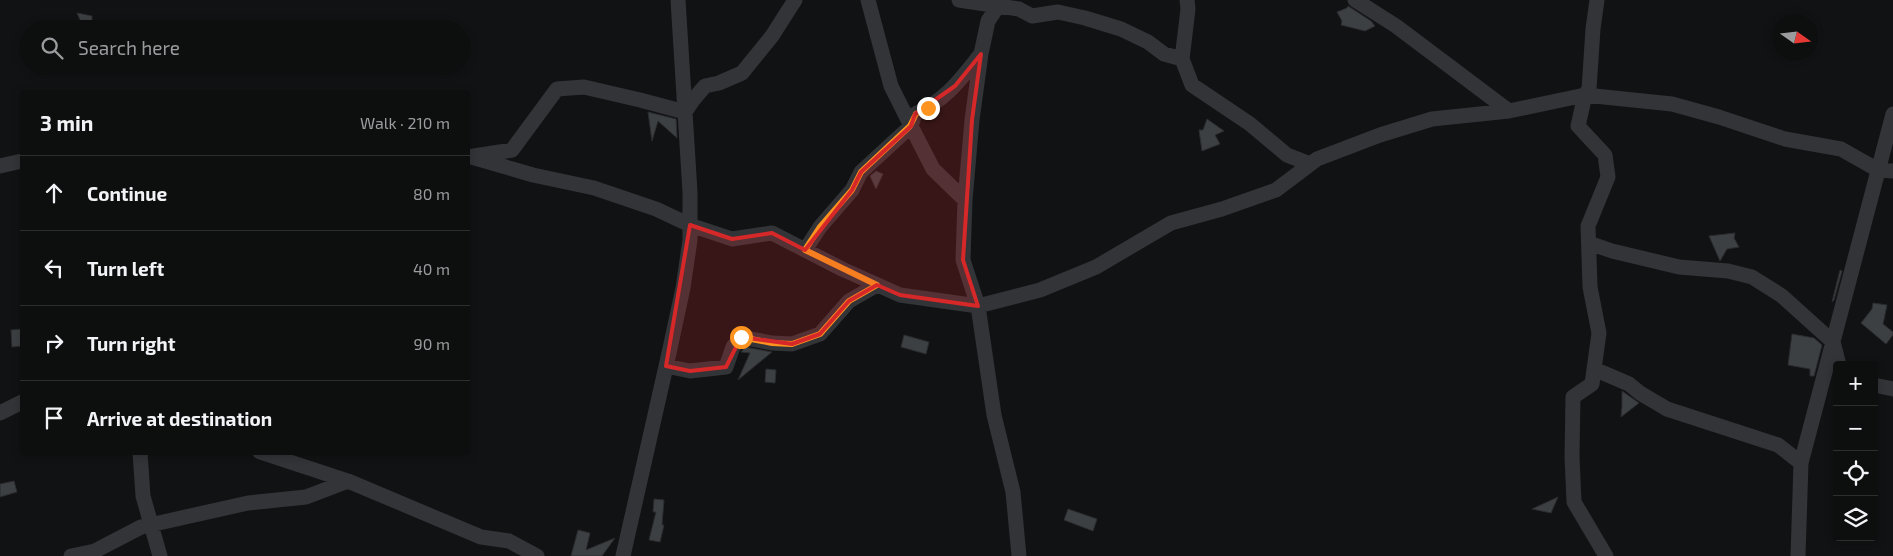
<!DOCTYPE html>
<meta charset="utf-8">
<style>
:root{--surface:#0d0e0e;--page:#1b1c1c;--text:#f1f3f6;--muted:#9a9c9e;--line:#2d2e2e}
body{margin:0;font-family:"Exo 2",sans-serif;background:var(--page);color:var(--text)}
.controls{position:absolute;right:15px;bottom:15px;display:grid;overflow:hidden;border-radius:5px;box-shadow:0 2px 8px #0003}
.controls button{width:45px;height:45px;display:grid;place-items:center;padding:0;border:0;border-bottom:1px solid var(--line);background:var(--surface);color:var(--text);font:25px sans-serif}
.compass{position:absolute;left:1773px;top:15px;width:45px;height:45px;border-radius:50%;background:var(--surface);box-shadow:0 2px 8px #0003;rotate:104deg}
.stop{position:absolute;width:15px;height:15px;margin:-11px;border:4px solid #fe941f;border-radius:50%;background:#fff}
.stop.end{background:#fe941f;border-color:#fff;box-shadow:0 1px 5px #0008}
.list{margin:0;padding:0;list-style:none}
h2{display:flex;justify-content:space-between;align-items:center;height:65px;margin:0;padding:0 20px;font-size:21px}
h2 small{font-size:16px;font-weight:400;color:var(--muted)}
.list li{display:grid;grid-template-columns:32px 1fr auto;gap:15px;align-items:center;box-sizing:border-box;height:75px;padding:0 20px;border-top:1px solid var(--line)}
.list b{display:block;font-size:19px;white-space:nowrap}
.list em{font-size:16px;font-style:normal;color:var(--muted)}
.icon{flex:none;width:28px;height:28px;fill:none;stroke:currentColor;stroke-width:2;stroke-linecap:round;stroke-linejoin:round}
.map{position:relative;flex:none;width:1893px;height:556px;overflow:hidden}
.search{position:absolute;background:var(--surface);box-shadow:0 2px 8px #0003;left:20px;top:20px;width:450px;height:55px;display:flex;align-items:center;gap:12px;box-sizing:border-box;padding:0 18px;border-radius:28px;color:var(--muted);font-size:19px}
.panel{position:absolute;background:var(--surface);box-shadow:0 2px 8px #0003;left:20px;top:90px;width:450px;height:365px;border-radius:5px}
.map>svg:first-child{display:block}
</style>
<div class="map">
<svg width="1893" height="556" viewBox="0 0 1893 556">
<rect width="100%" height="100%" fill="#111213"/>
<!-- building -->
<path fill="#3d4043" stroke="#2b2c2f" d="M 1348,6 L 1371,21 L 1375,26 L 1365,31 L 1341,25 L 1342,21 L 1337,12 L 1347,8 Z
M 77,13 L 92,16 L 92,29 L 84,29 Z
M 648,112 L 676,119 L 677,138 L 658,121 L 652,141 Z
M 1207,119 L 1224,131 L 1215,135 L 1220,144 L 1202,151 L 1199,130 L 1203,130 Z
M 876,171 L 883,174 L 876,189 L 870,176 Z
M 1735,233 L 1734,238 L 1739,247 L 1727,249 L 1720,261 L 1709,236 Z
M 1840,270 L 1842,271 L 1834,300 L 1832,302 Z
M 1873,303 L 1887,305 L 1883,324 L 1893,332 L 1893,335 L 1886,344 L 1861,323 L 1872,309 Z
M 22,329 L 22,346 L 12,347 L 11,330 Z
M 1792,334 L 1814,338 L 1822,345 L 1814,376 L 1810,376 L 1810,369 L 1788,365 Z
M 904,335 L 929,342 L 926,354 L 901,347 Z
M 745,347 L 772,352 L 738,380 L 750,353 L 741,352 Z
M 766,369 L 776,370 L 775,383 L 765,382 Z
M 1622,391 L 1639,403 L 1621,417 L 1622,406 Z
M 14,481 L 17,492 L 0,497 L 0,484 Z
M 1558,497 L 1551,513 L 1532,509 Z
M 654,499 L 664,500 L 662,525 L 664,525 L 660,542 L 649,540 L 656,512 L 653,512 Z
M 1068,509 L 1097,519 L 1093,531 L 1064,520 Z
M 578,530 L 590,533 L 586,550 L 615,538 L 602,556 L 571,556 Z"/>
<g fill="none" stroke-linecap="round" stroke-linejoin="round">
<!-- street -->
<path stroke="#323438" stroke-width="15" d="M 868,0 L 891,86 L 911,126 L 933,169 L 965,200
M 959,0 L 1019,9 L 1032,16 L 1058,12 L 1085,18 L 1121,29 L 1148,42 L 1164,54 L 1182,59
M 1002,0 L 988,21 L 981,54 L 972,120 L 965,200 L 963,260 L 978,306 L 994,415 L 1013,492 L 1019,556
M 1187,0 L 1188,9 L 1182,59 L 1192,85 L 1250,124 L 1287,155 L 1310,164
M 1355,0 L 1396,26 L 1509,111
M 1597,0 L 1593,29 L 1589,89 L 1585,95 L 1578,126 L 1605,155 L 1608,177 L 1588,226 L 1590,287 L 1599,333 L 1592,384 L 1573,397 L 1572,456 L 1574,502 L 1606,556
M 468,156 L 533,175 L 594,188 L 656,209 L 690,225 L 732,239 L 772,233 L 842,269 L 900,295 L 978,306 L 1040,290 L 1096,267 L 1171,223 L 1222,209 L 1276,190 L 1317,159 L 1380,135 L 1432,119 L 1509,111 L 1585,95 L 1672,104 L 1719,117 L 1785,139 L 1841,149 L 1878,170 L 1893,171
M 474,156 L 512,150 L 557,89 L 584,87 L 640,100 L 685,112 L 693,100 L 705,86 L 719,83 L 742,73 L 772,36 L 795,0
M 0,166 L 22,161
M 1589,243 L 1612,251 L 1679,267 L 1728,271 L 1752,277 L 1782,296 L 1833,342 L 1839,365
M 805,250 L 820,227 L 852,190 L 861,172 L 911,126 L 915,114 C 946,100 960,80 980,55
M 666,366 L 690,371 L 726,367 L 733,347 L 741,337 L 772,343 L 792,344 L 820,334 L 849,301 L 877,285
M 1594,369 L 1629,384 L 1640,393 L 1667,409 L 1778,445 L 1801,463
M 1874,385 L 1893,389
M 0,413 L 22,402
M 140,452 L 143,496 L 160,556
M 260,452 L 348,481 L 481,537 L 509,541 L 537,556
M 71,556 L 95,551 L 141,527 L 248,503 L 306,497 L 348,481
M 623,556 L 669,353 L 683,288 L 690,240 L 690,192 L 678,0
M 1798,556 L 1801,463 L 1893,114"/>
</g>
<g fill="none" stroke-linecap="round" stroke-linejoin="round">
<!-- route -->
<path stroke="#fe941f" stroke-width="6" d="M 741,337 L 772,343 L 792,344 L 820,334 L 849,301 L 877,285 L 805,250 L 820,227 L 852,190 L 861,172 L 910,126 L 916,114 L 928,108"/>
</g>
<!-- marked area -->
<path fill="#d62828" fill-opacity="0.2" stroke="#d62828" stroke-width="4" stroke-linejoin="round" d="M 981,54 L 972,120 L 963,260 L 978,306 L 900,295 L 877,285 L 849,301 L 820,334 L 792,344 L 741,337 L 726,367 L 690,371 L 666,366 L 690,225 L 732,239 L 772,233 L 805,250 L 852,190 L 861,172 L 911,126 L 915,114 L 955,86 Z"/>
</svg>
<div class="controls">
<button>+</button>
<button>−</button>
<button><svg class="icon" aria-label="locate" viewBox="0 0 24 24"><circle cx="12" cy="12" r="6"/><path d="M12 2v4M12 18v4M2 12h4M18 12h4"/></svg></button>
<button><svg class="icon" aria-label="layers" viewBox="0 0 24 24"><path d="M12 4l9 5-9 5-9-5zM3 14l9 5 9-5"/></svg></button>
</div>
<svg class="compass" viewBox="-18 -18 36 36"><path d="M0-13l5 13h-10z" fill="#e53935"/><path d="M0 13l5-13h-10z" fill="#9a9c9e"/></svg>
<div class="stop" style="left:741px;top:337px"></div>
<div class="stop end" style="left:928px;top:108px"></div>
<div class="search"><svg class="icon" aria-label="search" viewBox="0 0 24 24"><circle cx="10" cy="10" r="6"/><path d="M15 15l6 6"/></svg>Search here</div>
<section class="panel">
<h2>3 min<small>Walk · 210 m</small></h2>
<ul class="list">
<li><svg class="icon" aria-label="ahead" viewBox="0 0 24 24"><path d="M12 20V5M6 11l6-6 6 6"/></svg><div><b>Continue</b></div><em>80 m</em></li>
<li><svg class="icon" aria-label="left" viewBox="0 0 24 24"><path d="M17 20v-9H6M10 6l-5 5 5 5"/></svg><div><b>Turn left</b></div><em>40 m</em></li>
<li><svg class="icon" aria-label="right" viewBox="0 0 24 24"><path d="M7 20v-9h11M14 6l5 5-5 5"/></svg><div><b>Turn right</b></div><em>90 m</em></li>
<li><svg class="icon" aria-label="arrive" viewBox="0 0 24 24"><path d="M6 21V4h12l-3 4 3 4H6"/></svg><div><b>Arrive at destination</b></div></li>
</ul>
</section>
</div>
